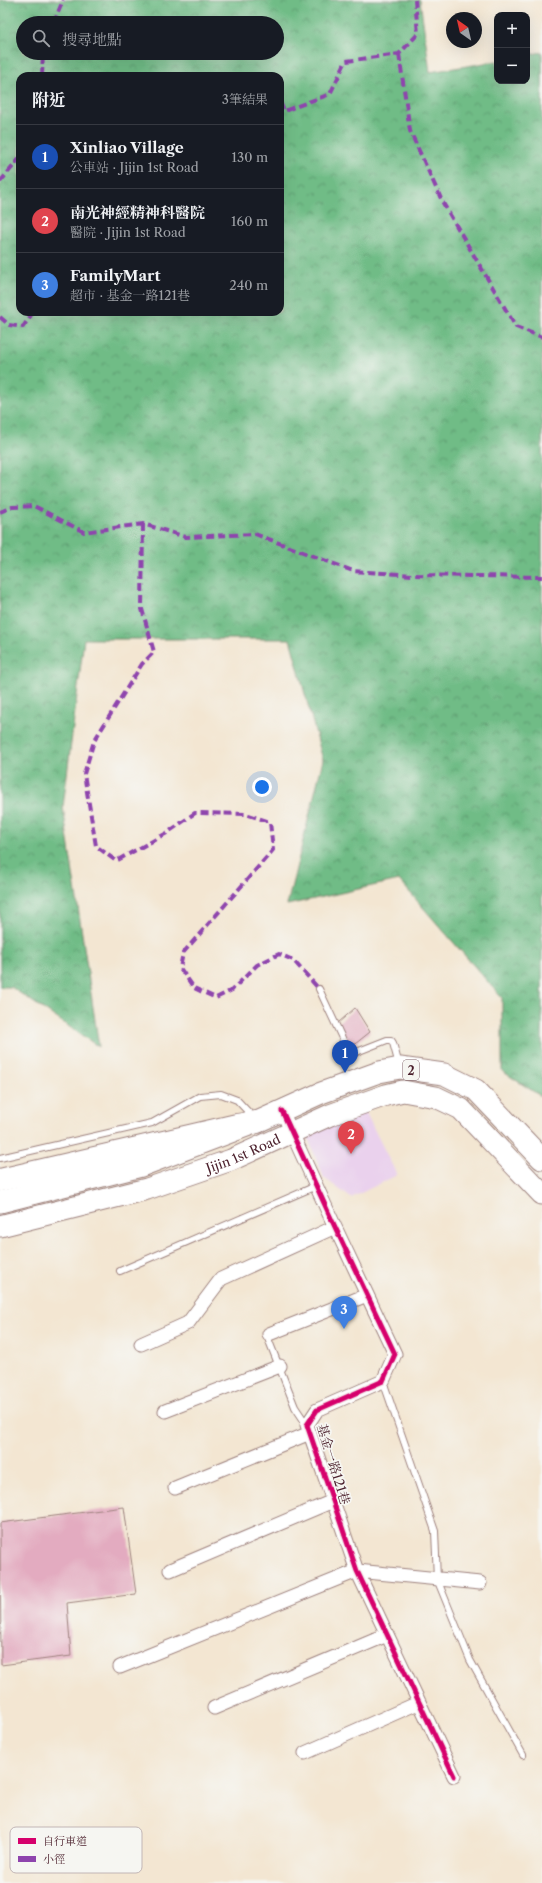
<!DOCTYPE html>
<html lang="zh-TW">
<meta charset="utf-8">
<style>
:root{--surface:#171b24;--page:#20242c;--text:#f1f3f6;--muted:#9ea1a6;--line:#363941;--accent:#c8321e}
body{margin:0;font-family:"Libre Caslon Text","Noto Serif TC",serif;background:var(--page);color:var(--text)}
.controls{position:absolute;right:12px;top:12px;display:grid;overflow:hidden;border-radius:8px;box-shadow:0 4px 16px #0002}
.controls button{width:36px;height:36px;display:grid;place-items:center;padding:0;border:0;border-bottom:1px solid var(--line);background:var(--surface);color:var(--text);font:20px sans-serif}
.compass{position:absolute;left:446px;top:12px;width:36px;height:36px;border-radius:50%;background:var(--surface);box-shadow:0 4px 16px #0002;rotate:326deg}
.you{position:absolute;left:262px;top:787px;width:14px;height:14px;margin:-10px;border:3px solid #fff;border-radius:50%;background:#1a73e8;box-shadow:0 0 0 6px #1a73e833}
.badge{display:grid;place-items:center;width:26px;height:26px;border-radius:50%;background:var(--accent);color:#fff;font-size:13px;font-weight:700}
.pin{position:absolute;translate:-50% -33px;filter:drop-shadow(0 1px 2px #0008)}
.pin::after{content:'';position:absolute;top:21px;width:14px;height:12px;background:inherit;clip-path:polygon(0 0,100% 0,50% 100%)}
.list{margin:0;padding:0;list-style:none}
h2{display:flex;justify-content:space-between;align-items:center;height:52px;margin:0;padding:0 16px;font-size:17px}
h2 small{font-size:13px;font-weight:400;color:var(--muted)}
.list li{display:grid;grid-template-columns:26px 1fr auto;gap:12px;align-items:center;box-sizing:border-box;height:64px;padding:0 16px;border-top:1px solid var(--line)}
.list b{display:block;font-size:15px;white-space:nowrap}
.list p{margin:0;font-size:13px;white-space:nowrap;color:var(--muted)}
.list em{font-size:13px;font-style:normal;color:var(--muted)}
.icon{flex:none;width:22px;height:22px;fill:none;stroke:currentColor;stroke-width:2;stroke-linecap:round;stroke-linejoin:round}
.map{position:relative;flex:none;width:542px;height:1883px;overflow:hidden}
.search{position:absolute;background:var(--surface);box-shadow:0 4px 16px #0002;left:16px;top:16px;width:268px;height:44px;display:flex;align-items:center;gap:10px;box-sizing:border-box;padding:0 14px;border-radius:22px;color:var(--muted);font-size:15px}
.panel{position:absolute;background:var(--surface);box-shadow:0 4px 16px #0002;left:16px;top:72px;width:268px;height:244px;border-radius:12px}
.map>svg:first-child{display:block}
</style>
<div class="map">
<svg width="542" height="1883" viewBox="0 0 542 1883">
<defs>
<pattern id="forest-crowns" width="20" height="18" patternUnits="userSpaceOnUse"><rect width="20" height="18" fill="#6fbc86"/><path d="M2 6a3 3 0 1 1 6 0M12 15a3 3 0 1 1 6 0" fill="none" stroke="#5d986e"/></pattern>
</defs>
<rect width="100%" height="100%" fill="#f6f6f2"/>
<filter id="ink" filterUnits="userSpaceOnUse"><feTurbulence type="fractalNoise" baseFrequency=".025" numOctaves="2"/><feDisplacementMap in="SourceGraphic" scale="8" xChannelSelector="R" yChannelSelector="G"/><feConvolveMatrix kernelMatrix="1 2 1 2 8 2 1 2 1" color-interpolation-filters="sRGB"/></filter>
<filter id="wash" filterUnits="userSpaceOnUse"><feTurbulence type="fractalNoise" baseFrequency=".012" numOctaves="4" result="noise"/><feDisplacementMap in="SourceGraphic" scale="16" xChannelSelector="R" yChannelSelector="G"/><feGaussianBlur stdDeviation="0.9" result="paint"/><feColorMatrix in="noise" values="0 0 0 0 0 0 0 0 0 0 0 0 0 0 0 0 0 1.4 0 .05"/><feComposite in="paint" operator="in"/></filter>
<g filter="url(#wash)">
<rect width="100%" height="100%" fill="#f3e6d2"/>
<!-- built -->
<path fill="#ead1ed" d="M 364,1109 L 397,1175 L 351,1198 L 324,1178 L 306,1133 Z"/>
<!-- forest -->
<path fill="url(#forest-crowns)" stroke="#5c6e58" fill-rule="evenodd" d="M 0,0 L 420,0 L 430,72 L 497,61 L 497,81 L 527,81 L 527,55 L 542,52 L 542,1097 L 502,1071 L 502,998 L 399,880 L 287,905 L 323,760 L 290,639 L 84,639 L 63,807 L 99,1047 L 11,987 L 0,987 ZM 23,23 L 277,23 L 277,53 L 23,53 ZM 20,76 L 280,76 L 280,312 L 20,312 Z"/>
<g id="blocks">
<!-- building -->
<path fill="#e3abc0" d="M 355,1008 L 370,1032 L 350,1048 L 338,1023 Z
M 124,1507 L 136,1594 L 67,1603 L 71,1656 L 1,1665 L 0,1523 Z"/>
</g>
</g>
<g filter="url(#ink)">
<use href="#blocks" fill-opacity="0" stroke="#9e827e" stroke-width="1"/>
<g fill="none" stroke-linecap="round" stroke-linejoin="round">
<!-- service casing -->
<g stroke="#9e827e" stroke-width="8">
<path id="service" d="M 319,989 L 349,1053 L 354,1053 L 387,1040 L 391,1040 L 393,1043 L 399,1065
M 0,1158 L 152,1123 L 200,1096 L 221,1094 L 237,1100 L 253,1117
M 120,1271 L 316,1186
M 269,1334 L 269,1341 L 295,1407 L 307,1425
M 383,1381 L 435,1531 L 437,1579 L 470,1660 L 523,1755"/>
</g>
<!-- minor casing -->
<g stroke="#9e827e" stroke-width="15">
<path id="minor" d="M 282,1111 L 335,1227 L 395,1354 L 383,1381 L 317,1410 L 307,1425 L 357,1571 L 454,1776
M 269,1334 L 367,1295
M 141,1344 L 188,1323 L 221,1279 L 335,1227
M 165,1411 L 280,1366
M 175,1488 L 310,1433
M 170,1570 L 333,1501
M 120,1667 L 357,1571 L 480,1583
M 214,1708 L 387,1635
M 305,1753 L 418,1703"/>
</g>
<!-- primary casing -->
<g stroke="#9e827e" stroke-width="23">
<g id="primary">
<path d="M 0,1202 L 141,1166 L 257,1122 L 321,1093 L 379,1072 L 400,1068 L 444,1074 L 476,1090 L 542,1159"/>
<path id="s1" d="M 0,1226 L 147,1189 L 231,1160 L 330,1115 L 386,1095 L 403,1091 L 436,1097 L 461,1109 L 542,1194"/>
</g>
</g>
<!-- motorway casing -->
<g stroke="#9e827e" stroke-width="24">
<path id="motorway" d="M 0,1180 L 237,1125 L 257,1122"/>
</g>
<!-- service -->
<use href="#service" stroke="#fff" stroke-width="6"/>
<!-- minor -->
<use href="#minor" stroke="#fff" stroke-width="13"/>
<!-- primary -->
<use href="#primary" stroke="#fff" stroke-width="21"/>
<!-- motorway -->
<use href="#motorway" stroke="#fff" stroke-width="22"/>
<!-- quiet -->
<path stroke="#8e44ad" stroke-width="4" stroke-dasharray="8 4" stroke-linecap="butt" d="M 54,23 L 63,0
M 399,54 L 410,131 L 443,203 L 516,327 L 542,337
M 42,76 L 43,53
M 280,102 L 284,111 L 330,94 L 346,61 L 399,54 L 418,34 L 415,0
M 0,182 L 20,158
M 0,317 L 9,325 L 23,327 L 33,312
M 0,512 L 12,507 L 34,506 L 84,532 L 143,524 L 186,537 L 255,534 L 353,571 L 413,575 L 542,577
M 143,524 L 142,609 L 154,652 L 142,664 L 94,741 L 84,774 L 96,846 L 116,861 L 167,833 L 195,813 L 246,814 L 270,822 L 273,850 L 183,953 L 180,968 L 194,988 L 216,998 L 232,990 L 257,965 L 279,954 L 293,960 L 319,989"/>
<!-- cycleway casing -->
<g stroke="#f6f6f2" stroke-width="8">
<path id="cycleway" d="M 282,1111 L 335,1227 L 395,1354 L 383,1381 L 317,1410 L 307,1425 L 357,1571 L 454,1776"/>
</g>
<!-- cycleway -->
<use href="#cycleway" stroke="#d6006c" stroke-width="5"/>
</g>
</g>
<g text-anchor="middle" dominant-baseline="central" stroke-width="3.5" stroke-linejoin="round" paint-order="stroke">
<!-- shield labels -->
<rect fill="#f6f6f2" stroke="#7e6067" stroke-width="1" x="403" y="1060" width="16" height="20" rx="3"/>
<g font-size="12" font-weight="bold" fill="#4a1f2b">
<text x="411" y="1070">2</text>
</g>
<!-- street labels -->
<g font-size="13" fill="#4a1f2b" stroke="#f6f6f2">
<text stroke="none"><textPath href="#s1" startOffset="254">Jijin 1st Road</textPath></text>
<text transform="translate(334 1464) rotate(73)">基金一路121巷</text>
</g>
</g>
<!-- legend -->
<rect x="10" y="1827" width="132" height="46" rx="6" fill="#f6f6f2" stroke="#c2b6b6" stroke-width="1"/>
<rect x="18" y="1838" width="18" height="6" fill="#d6006c"/>
<rect x="18" y="1856" width="18" height="6" fill="#8e44ad"/>
<g font-size="11" fill="#4a1f2b">
<text x="43" y="1845">自行車道</text>
<text x="43" y="1863">小徑</text>
</g>
</svg>
<div class="controls">
<button>+</button>
<button>−</button>
</div>
<svg class="compass" viewBox="-18 -18 36 36"><path d="M0-13l5 13h-10z" fill="#e53935"/><path d="M0 13l5-13h-10z" fill="#9ea1a6"/></svg>
<div class="you"></div>
<div class="pin badge" style="left:345px;top:1073px;background:#1a4fb4">1</div>
<div class="pin badge" style="left:351px;top:1154px;background:#e0444e">2</div>
<div class="pin badge" style="left:344px;top:1329px;background:#3f7fe0">3</div>
<div class="search"><svg class="icon" aria-label="search" viewBox="0 0 24 24"><circle cx="10" cy="10" r="6"/><path d="M15 15l6 6"/></svg>搜尋地點</div>
<section class="panel">
<h2>附近<small>3筆結果</small></h2>
<ul class="list">
<li><span class="badge" style="background:#1a4fb4">1</span><div><b>Xinliao Village</b><p>公車站 · Jijin 1st Road</p></div><em>130 m</em></li>
<li><span class="badge" style="background:#e0444e">2</span><div><b>南光神經精神科醫院</b><p>醫院 · Jijin 1st Road</p></div><em>160 m</em></li>
<li><span class="badge" style="background:#3f7fe0">3</span><div><b>FamilyMart</b><p>超市 · 基金一路121巷</p></div><em>240 m</em></li>
</ul>
</section>
</div>
